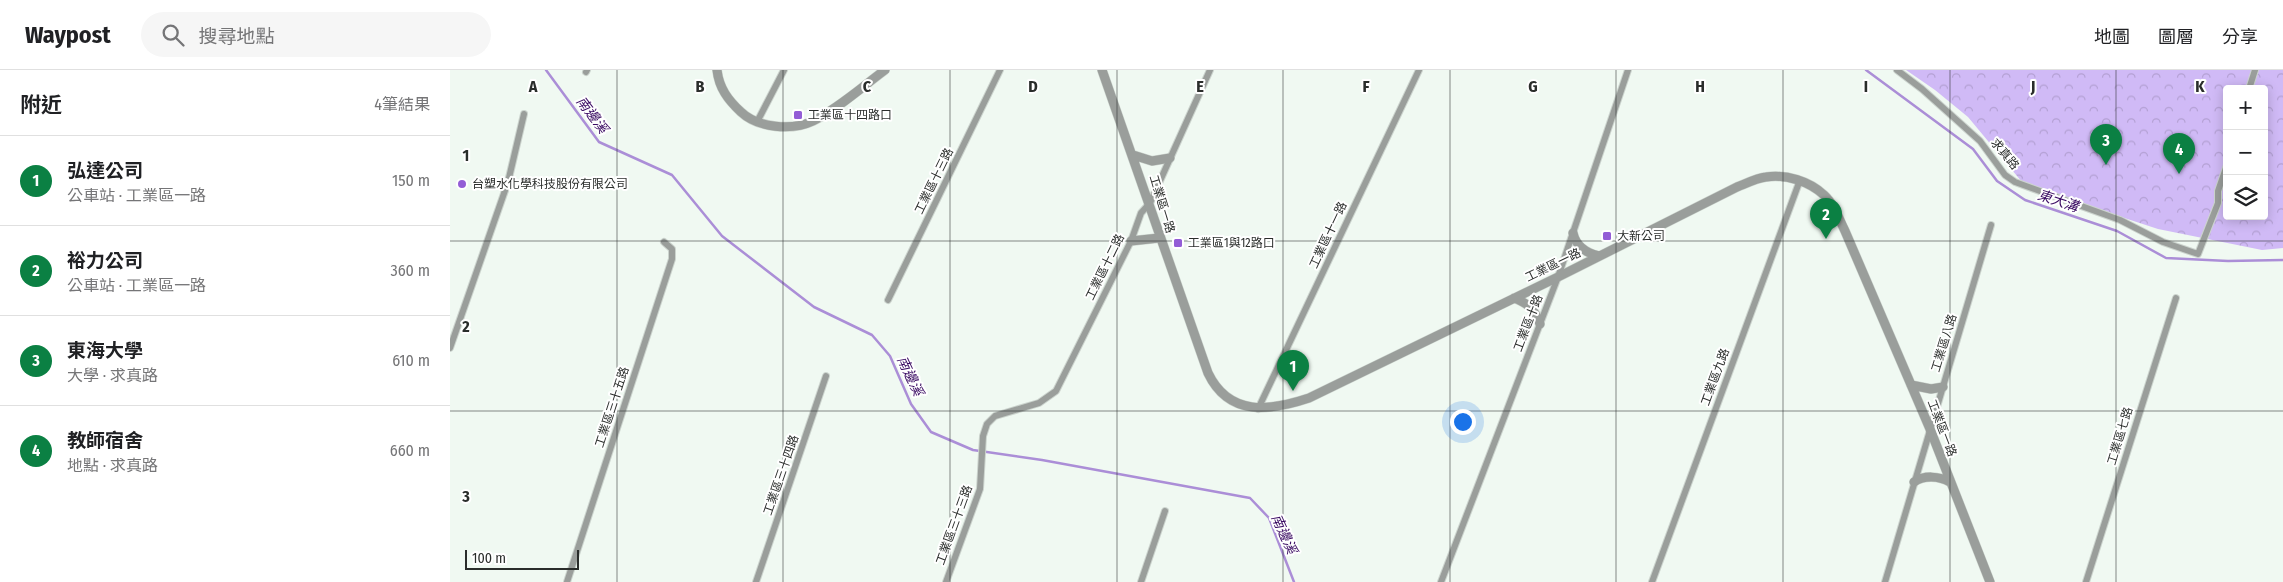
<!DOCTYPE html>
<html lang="zh-TW">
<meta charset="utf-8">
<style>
:root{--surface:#fff;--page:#f6f6f6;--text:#202124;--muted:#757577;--line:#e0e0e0;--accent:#0b8043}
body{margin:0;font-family:"Fira Sans Condensed","Noto Sans TC",sans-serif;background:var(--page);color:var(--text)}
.controls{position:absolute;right:15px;top:15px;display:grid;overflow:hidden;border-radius:5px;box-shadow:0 2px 12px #0003}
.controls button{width:45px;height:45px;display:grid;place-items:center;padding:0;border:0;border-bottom:1px solid var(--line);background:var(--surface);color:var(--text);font:25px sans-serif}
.scale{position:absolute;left:15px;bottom:12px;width:114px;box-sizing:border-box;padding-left:5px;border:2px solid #2a2d2b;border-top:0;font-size:14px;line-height:18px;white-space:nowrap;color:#2a2d2b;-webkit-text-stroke:4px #fff;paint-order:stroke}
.you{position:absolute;left:1012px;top:351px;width:18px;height:18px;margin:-12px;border:4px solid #fff;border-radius:50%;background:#1a73e8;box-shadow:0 0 0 8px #1a73e833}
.badge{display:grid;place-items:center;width:32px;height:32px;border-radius:50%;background:var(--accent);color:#fff;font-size:16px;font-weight:700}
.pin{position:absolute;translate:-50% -41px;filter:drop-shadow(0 1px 2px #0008)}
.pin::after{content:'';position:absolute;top:26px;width:18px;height:15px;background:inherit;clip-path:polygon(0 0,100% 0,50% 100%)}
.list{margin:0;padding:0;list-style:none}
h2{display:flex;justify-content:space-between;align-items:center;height:65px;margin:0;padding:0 20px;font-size:21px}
h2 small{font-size:16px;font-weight:400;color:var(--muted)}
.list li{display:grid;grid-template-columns:32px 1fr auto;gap:15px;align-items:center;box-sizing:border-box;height:90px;padding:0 20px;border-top:1px solid var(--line)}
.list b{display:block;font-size:19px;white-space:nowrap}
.list p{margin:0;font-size:16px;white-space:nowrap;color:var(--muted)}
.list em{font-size:16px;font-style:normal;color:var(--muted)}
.icon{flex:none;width:28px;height:28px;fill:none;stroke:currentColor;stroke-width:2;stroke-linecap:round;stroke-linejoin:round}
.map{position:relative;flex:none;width:1833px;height:512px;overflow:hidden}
header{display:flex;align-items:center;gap:30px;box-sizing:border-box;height:70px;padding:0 25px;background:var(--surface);border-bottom:1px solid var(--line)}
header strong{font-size:24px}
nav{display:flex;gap:28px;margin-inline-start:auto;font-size:18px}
.search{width:350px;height:45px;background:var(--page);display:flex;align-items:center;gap:12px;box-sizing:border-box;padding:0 18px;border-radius:28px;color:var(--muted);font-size:19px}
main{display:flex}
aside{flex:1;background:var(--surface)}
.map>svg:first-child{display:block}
</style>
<header>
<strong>Waypost</strong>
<div class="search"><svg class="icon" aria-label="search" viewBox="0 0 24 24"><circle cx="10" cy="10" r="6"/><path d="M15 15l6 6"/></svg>搜尋地點</div>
<nav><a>地圖</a><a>圖層</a><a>分享</a></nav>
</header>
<main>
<aside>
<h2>附近<small>4筆結果</small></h2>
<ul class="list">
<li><span class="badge">1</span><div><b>弘達公司</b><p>公車站 · 工業區一路</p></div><em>150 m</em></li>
<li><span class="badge">2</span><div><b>裕力公司</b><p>公車站 · 工業區一路</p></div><em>360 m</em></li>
<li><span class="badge">3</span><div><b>東海大學</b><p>大學 · 求真路</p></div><em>610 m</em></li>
<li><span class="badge">4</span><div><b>教師宿舍</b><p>地點 · 求真路</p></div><em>660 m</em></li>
</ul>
</aside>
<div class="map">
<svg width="1833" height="512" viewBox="0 0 1833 512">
<defs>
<pattern id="forest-crowns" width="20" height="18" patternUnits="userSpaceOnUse" patternTransform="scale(1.25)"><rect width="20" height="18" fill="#d0baf6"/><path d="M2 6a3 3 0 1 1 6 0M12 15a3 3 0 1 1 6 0" fill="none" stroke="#b3a0d3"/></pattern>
</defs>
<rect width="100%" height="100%" fill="#f0f9f2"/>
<!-- forest -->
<path fill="url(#forest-crowns)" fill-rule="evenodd" d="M 1456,0 L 1833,0 L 1833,178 L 1812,180 L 1708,159 L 1604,125 L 1572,112 L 1518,47 L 1485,20 ZM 1777,19 L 1814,19 L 1814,146 L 1777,146 Z"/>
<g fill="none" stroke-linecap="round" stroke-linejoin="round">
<!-- stream -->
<path stroke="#ab8ed7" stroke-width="2.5" d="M 96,0 L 149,72 L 222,105 L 272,166 L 364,237 L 422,265 L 440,286 L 461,334 L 481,362 L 523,380 L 592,390 L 800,428 L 819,448 L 844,512
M 1416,0 L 1523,79 L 1547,111 L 1575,130 L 1667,161 L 1716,188 L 1778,191 L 1833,190"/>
<!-- minor casing -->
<g stroke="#ccd4ce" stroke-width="8">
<path id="minor" d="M 1447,0 L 1472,19 L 1530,71 L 1555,105 L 1565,112 L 1670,150 L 1713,172 L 1748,184 L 1768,133 L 1768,121 L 1777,95
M 136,2 L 137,0
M 1799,19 L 1805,0
M 307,52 L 334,0
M 438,230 L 550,0
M 0,278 L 58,112 L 74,44
M 808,339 L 969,0
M 117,512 L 222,189 L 222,179 L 214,172
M 306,512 L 376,306
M 496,512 L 530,419 L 533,366 L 537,354 L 545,346 L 589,333 L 606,321 L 681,171 L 691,143 L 700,133 L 760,0
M 691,512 L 715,441
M 991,512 L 1108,207 L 1178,0
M 1202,512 L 1350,110
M 1435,512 L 1541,155
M 1636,512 L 1726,228"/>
</g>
<!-- tertiary casing -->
<g stroke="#ccd4ce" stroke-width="10">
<path id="tertiary" d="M 267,0 C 269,18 278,30 291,42 C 308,58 342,61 363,51 C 389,38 412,17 435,0
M 652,0 L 758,303 C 779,347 820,341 859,328 L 1108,207 L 1287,117 C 1297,113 1307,108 1316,107 C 1336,104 1359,111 1374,125 C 1384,134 1389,149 1395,161 L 1480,359 L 1540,512
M 683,85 L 702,91 L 720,88
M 1123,163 C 1126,177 1136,183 1149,186
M 681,171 L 709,168
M 1064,228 C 1078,233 1085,240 1090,254
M 1461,315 L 1481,319 L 1493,317
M 1464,412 C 1474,405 1489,406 1500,412"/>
</g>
<!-- minor -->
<use href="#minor" stroke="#9a9e9b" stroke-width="6"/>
<!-- tertiary -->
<use href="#tertiary" stroke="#9a9e9b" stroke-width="9"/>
</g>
<!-- grid -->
<path fill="none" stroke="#2a2d2b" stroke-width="1" stroke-opacity="0.55" d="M 167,0 L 167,512M 333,0 L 333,512M 500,0 L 500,512M 667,0 L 667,512M 833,0 L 833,512M 1000,0 L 1000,512M 1166,0 L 1166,512M 1333,0 L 1333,512M 1500,0 L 1500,512M 1666,0 L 1666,512M 0,171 L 1833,171M 0,341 L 1833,341"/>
<!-- markers -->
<g fill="#935dd6" stroke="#fff" stroke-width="2">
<rect x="343" y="40" width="10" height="10" rx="2.5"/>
<circle cx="12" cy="114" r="5"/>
<rect x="1152" y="161" width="10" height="10" rx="2.5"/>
<rect x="723" y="168" width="10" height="10" rx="2.5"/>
</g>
<g text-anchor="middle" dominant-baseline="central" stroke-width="4" stroke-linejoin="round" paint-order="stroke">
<!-- poi labels -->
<g font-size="12" fill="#2a2d2b" stroke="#fff" text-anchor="start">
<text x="358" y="45">工業區十四路口</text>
<text x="22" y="114">台塑水化學科技股份有限公司</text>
<text x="1167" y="166">大新公司</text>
<text x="738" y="173">工業區1與12路口</text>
</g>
<!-- street labels -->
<g font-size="12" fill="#2a2d2b" stroke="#fff">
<text transform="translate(1555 84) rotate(50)">求真路</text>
<text transform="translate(484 111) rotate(-64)">工業區十三路</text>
<text transform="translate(712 134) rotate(73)">工業區一路</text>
<text transform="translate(878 165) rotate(-65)">工業區十一路</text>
<text transform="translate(1103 195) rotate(-26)">工業區一路</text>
<text transform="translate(655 197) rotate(-64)">工業區十二路</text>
<text transform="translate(1078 253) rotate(-69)">工業區十路</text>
<text transform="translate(1494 273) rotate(-73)">工業區八路</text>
<text transform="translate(1265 307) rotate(-70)">工業區九路</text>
<text transform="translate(162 337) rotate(-72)">工業區三十五路</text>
<text transform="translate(1492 358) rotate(69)">工業區一路</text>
<text transform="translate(1670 366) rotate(-73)">工業區七路</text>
<text transform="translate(331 405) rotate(-71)">工業區三十四路</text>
<text transform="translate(504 455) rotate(-70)">工業區三十三路</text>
</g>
<!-- water labels -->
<g font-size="14" font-style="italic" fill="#390a62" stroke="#fff">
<text transform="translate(142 45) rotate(53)">南邊溪</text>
<text transform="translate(1608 131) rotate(18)">東大溝</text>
<text transform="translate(460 306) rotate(65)">南邊溪</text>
<text transform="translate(834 464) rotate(66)">南邊溪</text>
</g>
</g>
<g font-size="16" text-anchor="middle" font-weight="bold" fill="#2a2d2b" stroke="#fff" stroke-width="4" stroke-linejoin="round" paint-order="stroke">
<text x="83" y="22">A</text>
<text x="250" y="22">B</text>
<text x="417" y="22">C</text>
<text x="583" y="22">D</text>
<text x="750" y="22">E</text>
<text x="916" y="22">F</text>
<text x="1083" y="22">G</text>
<text x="1250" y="22">H</text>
<text x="1416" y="22">I</text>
<text x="1583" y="22">J</text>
<text x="1750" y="22">K</text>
<text x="16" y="91">1</text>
<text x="16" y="262">2</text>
<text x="16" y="432">3</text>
</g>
</svg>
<div class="controls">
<button>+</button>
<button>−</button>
<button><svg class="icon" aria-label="layers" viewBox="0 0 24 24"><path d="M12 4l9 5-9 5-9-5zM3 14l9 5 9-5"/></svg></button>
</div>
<div class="scale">100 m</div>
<div class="you"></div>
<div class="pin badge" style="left:843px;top:321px">1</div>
<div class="pin badge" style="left:1376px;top:169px">2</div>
<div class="pin badge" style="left:1656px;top:95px">3</div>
<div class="pin badge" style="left:1729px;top:104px">4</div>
</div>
</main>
